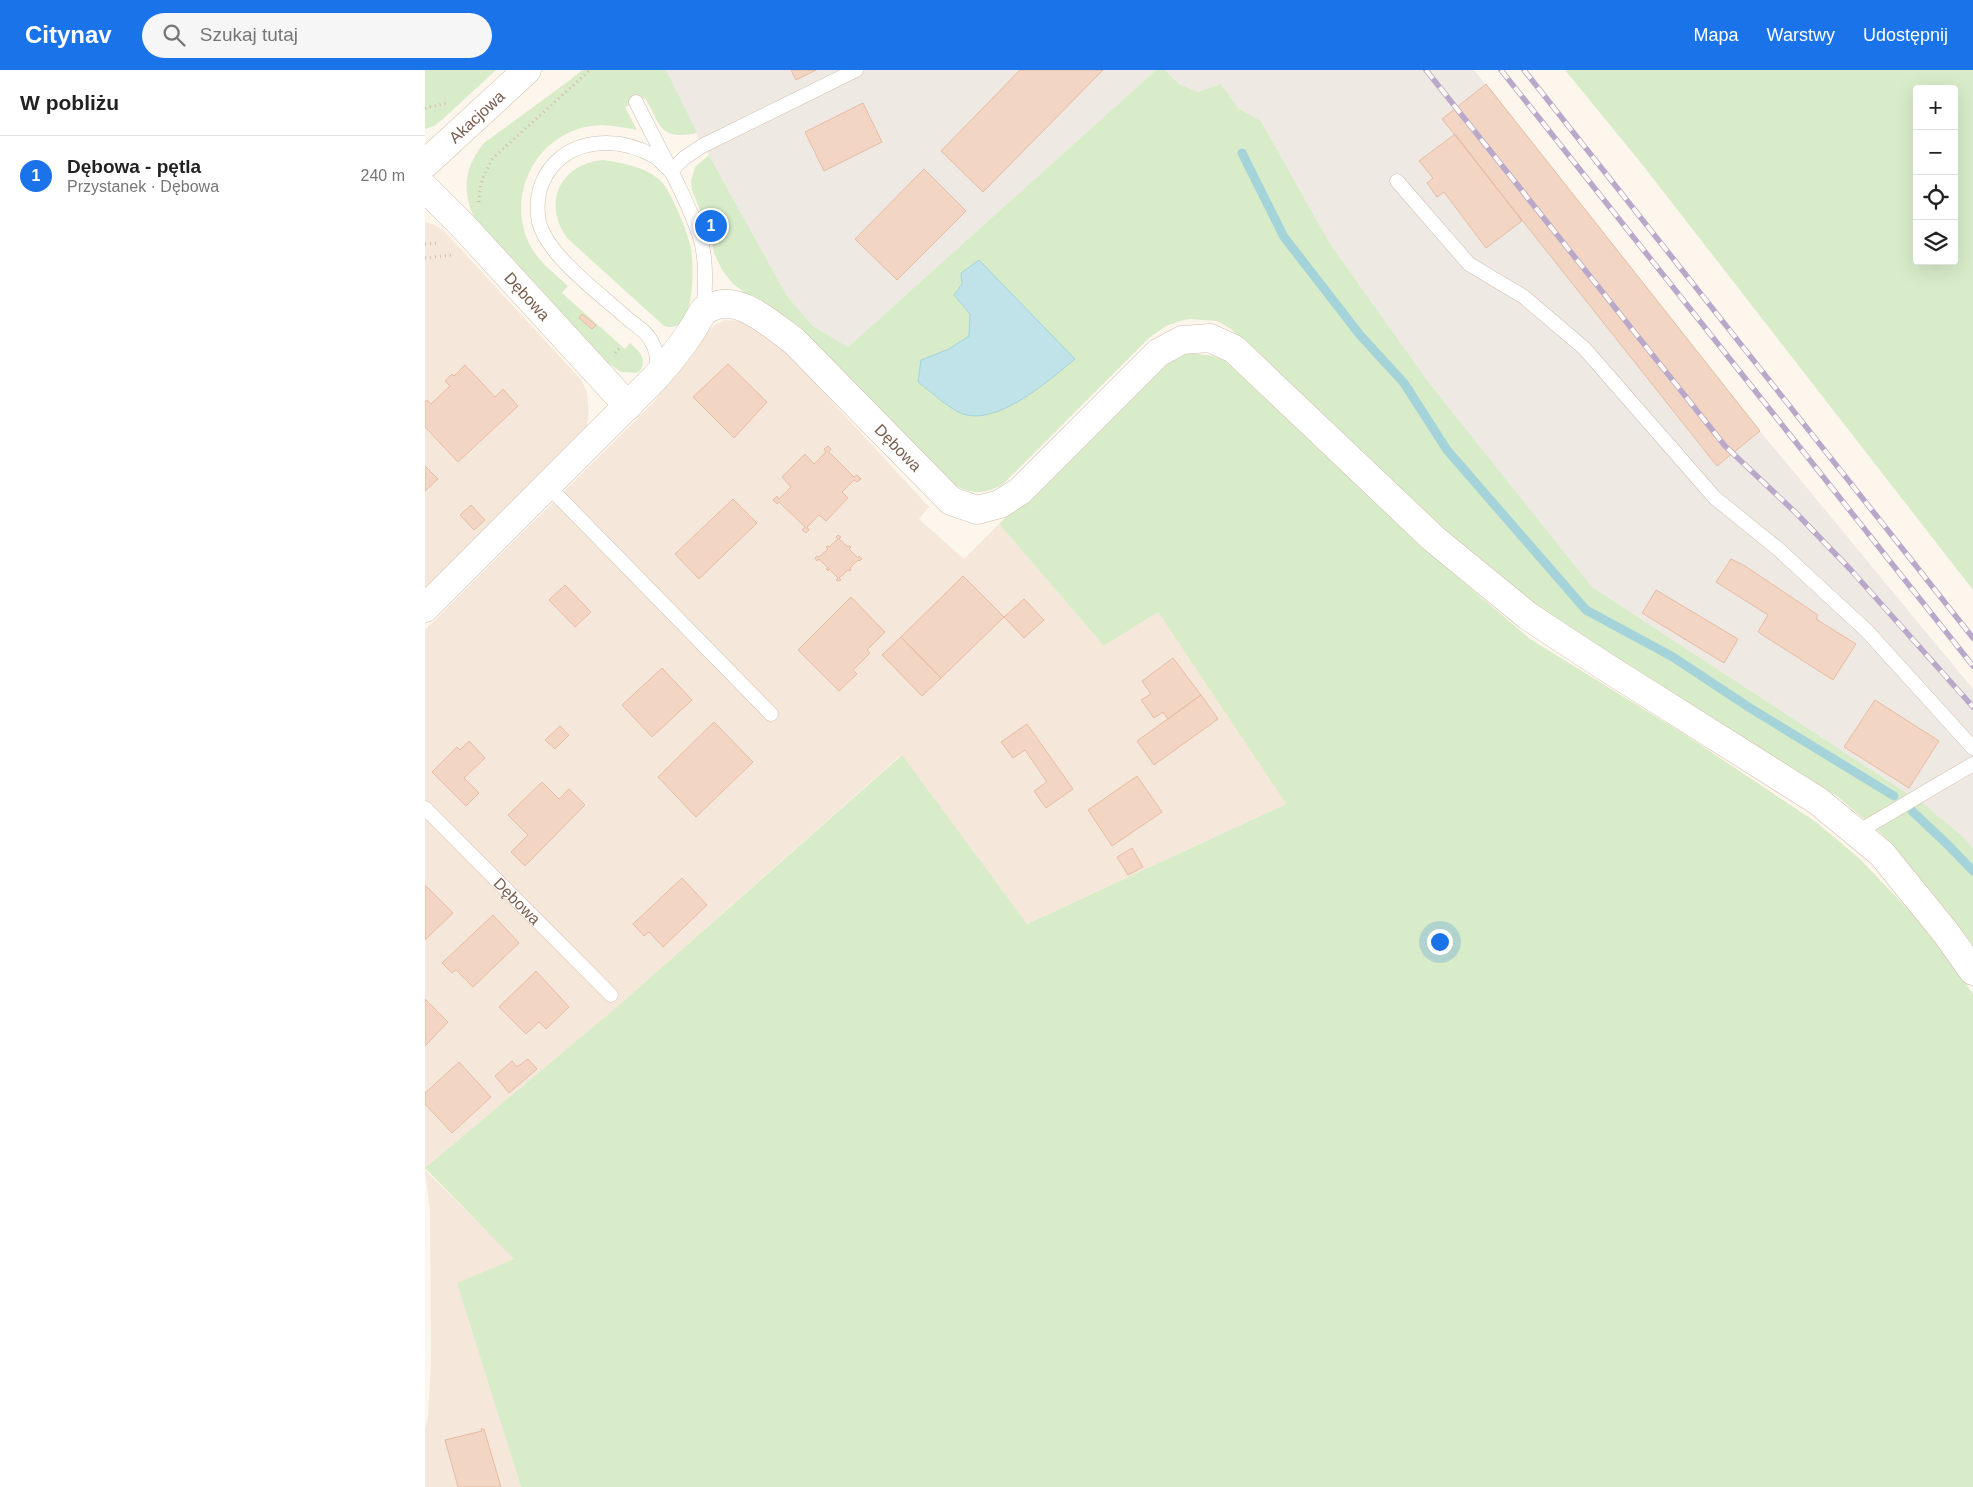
<!DOCTYPE html>
<html lang="pl">
<meta charset="utf-8">
<style>
:root{--surface:#fff;--page:#f6f6f6;--text:#222;--muted:#767676;--line:#e0e0e0;--accent:#1a73e8}
body{margin:0;font-family:Helvetica,sans-serif;background:var(--page);color:var(--text)}
.controls{position:absolute;right:15px;top:15px;display:grid;overflow:hidden;border-radius:5px;box-shadow:0 5px 20px #0002}
.controls button{width:45px;height:45px;display:grid;place-items:center;padding:0;border:0;border-bottom:1px solid var(--line);background:var(--surface);color:var(--text);font:25px sans-serif}
.you{position:absolute;left:1014px;top:871px;width:18px;height:18px;margin:-12px;border:4px solid #fff;border-radius:50%;background:#1a73e8;box-shadow:0 0 0 8px #1a73e833}
.badge{display:grid;place-items:center;width:32px;height:32px;border-radius:50%;background:var(--accent);color:#fff;font-size:16px;font-weight:700}
.pin{position:absolute;translate:-50% -50%;border:2px solid #fff;box-shadow:0 1px 5px #0006}
.list{margin:0;padding:0;list-style:none}
h2{display:flex;justify-content:space-between;align-items:center;height:65px;margin:0;padding:0 20px;font-size:21px}
h2 small{font-size:16px;font-weight:400;color:var(--muted)}
.list li{display:grid;grid-template-columns:32px 1fr auto;gap:15px;align-items:center;box-sizing:border-box;height:80px;padding:0 20px;border-top:1px solid var(--line)}
.list b{display:block;font-size:19px;white-space:nowrap}
.list p{margin:0;font-size:16px;white-space:nowrap;color:var(--muted)}
.list em{font-size:16px;font-style:normal;color:var(--muted)}
.icon{flex:none;width:28px;height:28px;fill:none;stroke:currentColor;stroke-width:2;stroke-linecap:round;stroke-linejoin:round}
.map{position:relative;flex:none;width:1548px;height:1417px;overflow:hidden}
header{display:flex;align-items:center;gap:30px;box-sizing:border-box;height:70px;padding:0 25px;background:var(--accent);color:#fff}
header strong{font-size:24px}
nav{display:flex;gap:28px;margin-inline-start:auto;font-size:18px}
.search{width:350px;height:45px;background:var(--page);display:flex;align-items:center;gap:12px;box-sizing:border-box;padding:0 18px;border-radius:28px;color:var(--muted);font-size:19px}
main{display:flex}
aside{flex:1;background:var(--surface)}
.map>svg:first-child{display:block}
</style>
<header>
<strong>Citynav</strong>
<div class="search"><svg class="icon" aria-label="search" viewBox="0 0 24 24"><circle cx="10" cy="10" r="6"/><path d="M15 15l6 6"/></svg>Szukaj tutaj</div>
<nav><a>Mapa</a><a>Warstwy</a><a>Udostępnij</a></nav>
</header>
<main>
<aside>
<h2>W pobliżu<small></small></h2>
<ul class="list">
<li><span class="badge">1</span><div><b>Dębowa - pętla</b><p>Przystanek · Dębowa</p></div><em>240 m</em></li>
</ul>
</aside>
<div class="map">
<svg width="1548" height="1417" viewBox="0 0 1548 1417">
<rect width="100%" height="100%" fill="#fdf6ec"/>
<!-- residential -->
<path fill="#f5e8da" d="M 0,152 L 8,154 L 18,160 L 149,302 L 157,311 L 162,323 L 164,343 L 162,355 L 155,367 L 0,523 Z
M 300,250 L 316,251 L 341,267 L 365,286 L 504,437 L 494,449 L 539,489 L 574,454 L 679,576 L 733,542 L 861,734 L 602,854 L 476,685 L 194,935 L 0,1098 L 0,560 L 228,333 L 279,264 L 290,255 Z
M 0,1100 L 90,1189 L 33,1213 L 96,1417 L 0,1417 L 0,1359 L 3,1347 L 6,1290 L 5,1141 Z"/>
<!-- industrial -->
<path fill="#efe9e4" d="M 241,0 L 731,0 L 423,277 L 388,256 L 362,226 L 284,85 L 277,76 Z
M 740,0 L 1049,0 L 1335,361 L 1548,619 L 1548,778 L 1536,765 L 1500,735 L 1167,517 L 1002,310 L 904,172 L 836,51 L 813,38 L 796,14 L 773,22 L 754,14 Z"/>
<!-- green -->
<path fill="#d8ecc9" fill-rule="evenodd" d="M 0,0 L 71,0 L 18,49 L 9,56 L 0,59 Z
M 157,0 L 241,0 L 272,63 C 233,71 236,54 220,28 L 200,37 L 212,60 C 197,57 181,54 166,56 C 110,64 79,128 106,177 C 115,193 130,204 143,216 L 137,223 L 200,279 L 205,273 C 215,281 225,293 212,303 L 196,302 L 183,293 L 53,154 C 36,126 38,98 59,73 L 145,10 Z
M 731,0 L 740,0 L 754,14 L 773,22 L 796,14 L 813,38 L 836,51 L 904,172 L 1002,310 L 1167,517 L 1500,735 L 1536,765 L 1548,778 L 1548,879 L 1506,821 L 1459,766 L 1413,727 L 1166,576 L 1107,535 L 1019,461 L 806,259 L 792,251 L 765,249 L 755,251 L 741,256 L 724,268 L 577,415 C 559,424 546,425 528,414 L 361,252 L 308,214 L 297,200 L 289,183 L 286,168 L 267,120 L 266,111 L 270,97 L 284,85 L 362,226 L 388,256 L 423,277 Z
M 1140,0 L 1548,0 L 1548,520 L 1216,93 ZM 1492,19 L 1529,19 L 1529,191 L 1492,191 Z
M 178,90 C 198,93 221,97 236,111 C 246,121 263,163 266,178 C 269,196 271,267 239,256 L 142,168 C 117,133 135,94 178,90 Z
M 758,282 L 788,286 L 806,292 L 996,476 L 1105,569 L 1259,664 L 1391,752 L 1435,789 L 1496,853 L 1548,924 L 1548,1417 L 96,1417 L 32,1213 L 89,1189 L 0,1098 L 194,935 L 477,685 L 602,854 L 861,734 L 733,542 L 679,576 L 574,454 L 720,309 L 745,288 Z"/>
<!-- water -->
<path fill="#bfe3e8" stroke="#a5d3da" d="M 554,190 L 650,289 C 623,311 569,360 533,342 C 519,334 506,322 493,312 L 496,290 L 524,279 L 544,266 L 545,244 L 529,225 L 537,214 L 536,203 Z"/>
<g fill="none" stroke-linecap="round" stroke-linejoin="round">
<!-- stream -->
<path stroke="#a5d3da" stroke-width="9" d="M 817,83 L 859,167 L 935,265 L 979,313 L 1022,380 L 1161,540 L 1248,587 L 1325,638 L 1469,726
M 1487,741 L 1524,776 L 1548,801"/>
</g>
<!-- building -->
<path fill="#f3d5c3" stroke="#e6bba3" d="M 366,0 L 391,0 L 371,10 Z
M 595,0 L 678,0 L 558,122 L 516,81 Z
M 1061,14 L 1335,361 L 1292,396 L 1017,49 Z
M 438,33 L 457,72 L 399,101 L 380,62 Z
M 1030,64 L 1097,151 L 1061,178 L 1019,122 L 1012,127 L 1002,113 L 1008,108 L 994,91 Z
M 499,99 L 541,141 L 472,210 L 430,169 Z
M 157,244 L 171,255 L 167,259 L 154,248 Z
M 303,294 L 342,332 L 309,368 L 268,327 Z
M 40,295 L 70,327 L 78,319 L 93,336 L 33,392 L 0,357 L 0,332 L 2,330 L 6,334 L 25,316 L 20,311 L 27,304 L 29,306 Z
M 403,376 L 406,379 L 404,382 L 429,407 L 432,405 L 436,409 L 432,412 L 429,410 L 417,422 L 423,428 L 401,451 L 394,445 L 382,457 L 384,460 L 381,463 L 377,460 L 380,457 L 354,432 L 352,434 L 348,430 L 352,426 L 354,429 L 366,417 L 357,407 L 380,384 L 389,394 L 401,382 L 399,379 Z
M 0,396 L 13,409 L 0,421 Z
M 308,429 L 332,453 L 274,509 L 250,484 Z
M 46,435 L 60,450 L 49,460 L 35,445 Z
M 413,465 L 416,467 L 414,469 L 423,477 L 424,476 L 426,477 L 424,479 L 433,488 L 434,486 L 437,489 L 434,491 L 433,490 L 425,498 L 426,500 L 424,501 L 423,500 L 414,508 L 416,510 L 413,511 L 411,510 L 413,508 L 404,499 L 403,501 L 401,499 L 403,498 L 394,489 L 392,491 L 390,488 L 392,486 L 394,487 L 403,479 L 401,477 L 403,476 L 404,477 L 413,469 L 411,467 Z
M 1306,489 L 1320,496 L 1393,545 L 1391,549 L 1431,574 L 1408,610 L 1333,562 L 1343,545 L 1291,512 Z
M 538,506 L 579,547 L 516,608 L 476,567 Z
M 140,515 L 166,542 L 150,557 L 124,530 Z
M 1231,520 L 1313,569 L 1299,593 L 1217,543 Z
M 426,527 L 460,562 L 442,580 L 445,583 L 428,600 L 432,604 L 414,621 L 373,580 Z
M 599,529 L 619,550 L 599,568 L 579,547 Z
M 476,567 L 516,608 L 497,626 L 457,585 Z
M 748,588 L 776,625 L 743,649 L 738,642 L 729,648 L 716,630 L 726,624 L 717,611 Z
M 237,598 L 267,630 L 227,667 L 197,635 Z
M 776,625 L 793,649 L 729,695 L 712,671 Z
M 1450,630 L 1514,671 L 1484,718 L 1419,677 Z
M 289,652 L 328,692 L 271,747 L 233,707 Z
M 602,654 L 648,719 L 621,738 L 609,721 L 622,712 L 600,680 L 588,688 L 576,672 Z
M 135,656 L 144,665 L 130,679 L 120,670 Z
M 44,671 L 60,688 L 39,708 L 54,723 L 41,736 L 7,702 L 32,677 L 35,680 Z
M 712,706 L 737,742 L 687,776 L 663,740 Z
M 117,712 L 134,729 L 144,719 L 160,735 L 100,796 L 86,782 L 103,765 L 83,745 Z
M 707,778 L 718,797 L 703,805 L 692,787 Z
M 257,808 L 282,835 L 238,877 L 224,862 L 219,866 L 208,854 Z
M 0,815 L 28,843 L 0,870 Z
M 68,845 L 94,873 L 48,917 L 31,900 L 27,903 L 17,893 Z
M 111,901 L 144,937 L 121,959 L 114,952 L 101,964 L 74,937 Z
M 0,929 L 23,952 L 0,976 Z
M 103,989 L 112,999 L 84,1023 L 70,1006 L 87,991 L 92,997 Z
M 34,992 L 66,1027 L 27,1063 L 0,1034 L 0,1023 Z
M 56,1359 L 59,1359 L 76,1417 L 33,1417 L 20,1370 L 57,1361 Z"/>
<g fill="none" stroke-linecap="round" stroke-linejoin="round">
<!-- lane casing -->
<g stroke="#d1beb0" stroke-width="15">
<g id="lane">
<path d="M 211,32 C 232,75 260,123 275,167 C 282,190 280,216 279,240"/>
<path d="M 246,101 L 259,88 L 277,76 L 431,0"/>
<path d="M 972,111 L 1044,194 L 1099,227 L 1159,278 L 1290,428 L 1352,478 L 1442,561 L 1548,678"/>
<path d="M 231,302 C 234,290 232,280 225,269 C 221,261 210,255 203,249 C 178,226 122,186 114,152 C 111,136 113,119 121,105 C 144,67 193,66 229,86 C 235,90 240,96 246,101"/>
<path d="M 123,416 L 346,644"/>
<path id="s1" d="M 0,738 L 186,925"/>
<path d="M 1431,763 L 1548,694"/>
</g>
</g>
<!-- street casing -->
<g stroke="#d1beb0" stroke-width="29">
<g id="street">
<path id="s2" d="M 0,118 L 39,157 L 203,336"/>
<path id="s3" d="M 0,538 L 229,309 C 249,287 265,266 279,240 C 285,238 292,234 298,234 C 321,231 351,258 369,271 L 526,431 L 552,440 L 575,434 L 595,421 L 733,283 L 757,270 L 785,268 L 809,279 L 1009,469 L 1103,546 L 1176,594 L 1393,731 L 1457,784 L 1521,863 L 1548,901"/>
</g>
</g>
<!-- secondary casing -->
<g stroke="#d6c0b0" stroke-width="29">
<g id="secondary">
<path id="s4" d="M 0,94 L 102,0"/>
</g>
</g>
<!-- path -->
<path stroke="#d9b8a5" stroke-width="3" stroke-dasharray="1 4" stroke-linecap="butt" d="M 0,38 L 23,33
M 54,132 C 54,115 59,103 68,88 L 165,0
M 0,174 L 14,173
M 0,188 L 27,185
M 190,283 L 196,276"/>
<!-- lane -->
<use href="#lane" stroke="#fff" stroke-width="14"/>
<!-- street -->
<use href="#street" stroke="#fff" stroke-width="28"/>
<!-- secondary -->
<use href="#secondary" stroke="#fff" stroke-width="28"/>
<!-- rail casing -->
<g stroke="#b9a8c9" stroke-width="5.5">
<path id="rail" d="M 1001,0 L 1300,376 L 1371,443 L 1425,499 L 1548,637
M 1076,0 L 1548,596
M 1099,0 L 1548,568"/>
</g>
<!-- rail -->
<use href="#rail" stroke="#fffaf3" stroke-width="4" stroke-dasharray="11" stroke-linecap="butt"/>
</g>
<g text-anchor="middle" dominant-baseline="central" stroke-width="4" stroke-linejoin="round" paint-order="stroke">
<!-- street labels -->
<g font-size="16" fill="#7a5c4d" stroke="#fffaf3">
<text stroke="none"><textPath href="#s4" startOffset="70">Akacjowa</textPath></text>
<text stroke="none"><textPath href="#s2" startOffset="149">Dębowa</textPath></text>
<text stroke="none"><textPath href="#s3" startOffset="660">Dębowa</textPath></text>
<text stroke="none"><textPath href="#s1" startOffset="131">Dębowa</textPath></text>
</g>
</g>
</svg>
<div class="controls">
<button>+</button>
<button>−</button>
<button><svg class="icon" aria-label="locate" viewBox="0 0 24 24"><circle cx="12" cy="12" r="6"/><path d="M12 2v4M12 18v4M2 12h4M18 12h4"/></svg></button>
<button><svg class="icon" aria-label="layers" viewBox="0 0 24 24"><path d="M12 4l9 5-9 5-9-5zM3 14l9 5 9-5"/></svg></button>
</div>
<div class="you"></div>
<div class="pin badge" style="left:286px;top:156px">1</div>
</div>
</main>
